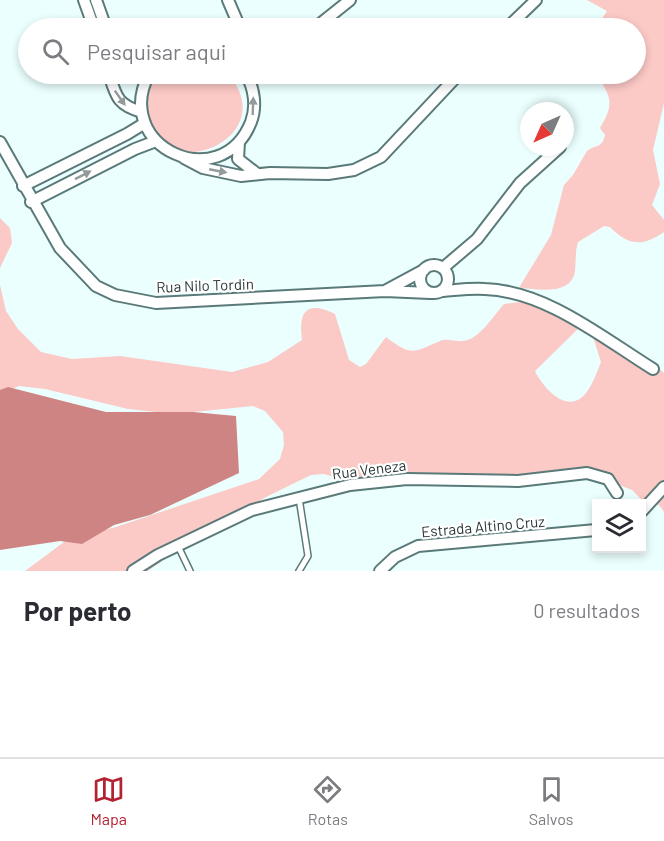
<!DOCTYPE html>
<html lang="pt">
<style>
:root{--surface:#fff;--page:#f2f2f3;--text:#2b2b33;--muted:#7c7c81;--line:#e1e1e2;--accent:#b42232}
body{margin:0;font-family:Barlow,sans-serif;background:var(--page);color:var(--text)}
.controls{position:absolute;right:18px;bottom:18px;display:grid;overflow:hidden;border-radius:0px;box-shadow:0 3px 9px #0003}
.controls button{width:54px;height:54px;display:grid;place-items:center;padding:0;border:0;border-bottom:2px solid var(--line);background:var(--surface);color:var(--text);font:30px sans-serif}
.compass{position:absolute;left:520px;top:102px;width:54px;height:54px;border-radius:50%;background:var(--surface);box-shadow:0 3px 9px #0003;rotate:225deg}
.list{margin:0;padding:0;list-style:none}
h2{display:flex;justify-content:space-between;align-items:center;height:78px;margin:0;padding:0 24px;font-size:26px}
h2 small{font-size:20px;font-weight:400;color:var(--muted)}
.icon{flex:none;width:33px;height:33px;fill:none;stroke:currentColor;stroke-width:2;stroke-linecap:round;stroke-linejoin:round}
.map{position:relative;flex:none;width:664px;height:571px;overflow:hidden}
.search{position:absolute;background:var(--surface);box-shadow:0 3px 9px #0003;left:18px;right:18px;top:18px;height:66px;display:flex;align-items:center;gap:15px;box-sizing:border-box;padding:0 21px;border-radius:33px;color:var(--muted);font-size:22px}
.sheet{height:186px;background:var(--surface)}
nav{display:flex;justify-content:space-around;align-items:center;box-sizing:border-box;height:84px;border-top:2px solid var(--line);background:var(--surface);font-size:16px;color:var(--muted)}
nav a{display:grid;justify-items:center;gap:3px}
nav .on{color:var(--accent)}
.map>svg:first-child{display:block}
</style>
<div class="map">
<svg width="664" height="571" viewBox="0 0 664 571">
<rect width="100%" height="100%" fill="#eafffe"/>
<!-- green -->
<path fill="#fbc9c6" d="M 587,0 L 664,0 L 664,103 L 653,150 L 660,184 L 652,205 L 664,220 L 664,232 C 642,247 629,246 610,227 L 604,226 L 578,242 C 575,252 576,261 575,271 C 571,296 539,289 521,288 L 520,286 L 551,235 L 564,185 L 573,175 L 587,151 C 596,144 602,149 605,135 L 600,128 C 615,103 611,97 596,74 L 636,74 L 636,28 L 596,28 L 607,11 Z
M 160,74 L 228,74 C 284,137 163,190 149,117 C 146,101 148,85 160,74 Z
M 0,218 L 10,228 L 12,243 L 0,268 L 0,285 L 6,311 L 18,329 L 41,352 L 72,359 L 120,356 L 232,372 L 268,362 L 302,340 C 298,311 307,300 335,314 L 349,360 L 360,367 L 366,364 L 386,337 C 412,357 414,352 440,341 C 447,338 456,342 463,341 C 479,340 494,315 504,304 L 530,301 L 582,325 L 535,371 C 543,388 568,416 586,393 C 593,384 597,372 601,362 L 594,340 L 597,333 L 651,362 L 664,373 L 664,512 L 659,505 L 644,502 L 632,490 L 596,476 L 353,483 L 324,474 L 311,475 L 266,497 L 193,539 L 148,571 L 25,571 L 68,539 L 116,527 L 259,479 L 280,459 L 284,445 L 283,432 L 265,411 L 253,406 L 174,414 L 128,409 L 45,389 L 19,386 L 0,394 Z"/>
<!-- water -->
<path fill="#ce8482" d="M 8,387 L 106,412 L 193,412 L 236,416 L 239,473 L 150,515 L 114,525 L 82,544 L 60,541 L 0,550 L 0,390 Z"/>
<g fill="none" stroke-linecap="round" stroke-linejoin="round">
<!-- lane casing -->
<g stroke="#5a7a79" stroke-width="8">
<path id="lane" d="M 299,498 L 308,556 L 299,571
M 178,546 L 190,571"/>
</g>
<!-- street casing -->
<g stroke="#5a7a79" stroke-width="14">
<path id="street" d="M 84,0 L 94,28
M 96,0 L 106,28
M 228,0 L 240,28
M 315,28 L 350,0
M 507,28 L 536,0
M 109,74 C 116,96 117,105 142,112
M 128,74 L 136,76 L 145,74
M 149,74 C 111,147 221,197 251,122 C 257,106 254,88 246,74
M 0,142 L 60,248 L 96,286 L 115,295 L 156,303 L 385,291
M 239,142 L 238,159 L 256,173
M 184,158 L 203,168 L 241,176 L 270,173 L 328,174 L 354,170 L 381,157 L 459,74
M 23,186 L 127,134 L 145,123
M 31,202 L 135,149 L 156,141
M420 279a14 14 0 1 1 28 0a14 14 0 1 1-28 0Z
M 443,268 L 477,239 L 520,183 L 560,147
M 424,270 L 385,291 L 430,293
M 443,291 C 457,290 471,288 485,289 C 546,291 603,338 653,369
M 642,511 L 664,487
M 133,571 L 158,555 L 252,510 L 350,485 L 407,479 L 518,481 L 587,473 L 608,479 L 617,493
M 380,571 L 395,557 L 418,546 L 596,530"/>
</g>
<!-- lane -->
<use href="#lane" stroke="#fff" stroke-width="5"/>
<!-- street -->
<use href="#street" stroke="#fff" stroke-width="10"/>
</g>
<!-- one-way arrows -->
<defs><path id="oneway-solid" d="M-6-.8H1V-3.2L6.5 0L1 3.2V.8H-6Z" transform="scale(1.5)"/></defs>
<g fill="#949b9b">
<use href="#oneway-solid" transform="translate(120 98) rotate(55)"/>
<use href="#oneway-solid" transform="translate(253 106) rotate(-88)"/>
<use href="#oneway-solid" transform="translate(218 171) rotate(11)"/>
<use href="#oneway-solid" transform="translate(83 175) rotate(-27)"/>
</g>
<g text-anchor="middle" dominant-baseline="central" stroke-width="4.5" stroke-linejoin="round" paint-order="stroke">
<!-- street labels -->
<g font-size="15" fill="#293737" stroke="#fff">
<text transform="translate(205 285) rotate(-2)">Rua Nilo Tordin</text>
<text transform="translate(369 469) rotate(-7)">Rua Veneza</text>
<text transform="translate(483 526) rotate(-5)">Estrada Altino Cruz</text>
</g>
</g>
</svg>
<div class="controls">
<button><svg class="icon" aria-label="layers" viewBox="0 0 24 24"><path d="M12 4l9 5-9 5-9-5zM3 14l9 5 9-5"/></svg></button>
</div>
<svg class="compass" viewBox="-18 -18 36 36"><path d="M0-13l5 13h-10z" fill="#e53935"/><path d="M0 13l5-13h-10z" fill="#7c7c81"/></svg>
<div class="search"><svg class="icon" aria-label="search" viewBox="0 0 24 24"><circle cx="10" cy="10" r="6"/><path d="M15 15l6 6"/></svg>Pesquisar aqui</div>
</div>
<section class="sheet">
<h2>Por perto<small>0 resultados</small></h2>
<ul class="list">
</ul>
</section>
<nav>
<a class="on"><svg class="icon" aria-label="map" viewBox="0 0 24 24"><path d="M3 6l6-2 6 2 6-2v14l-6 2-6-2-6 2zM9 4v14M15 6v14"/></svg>Mapa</a>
<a><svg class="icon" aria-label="directions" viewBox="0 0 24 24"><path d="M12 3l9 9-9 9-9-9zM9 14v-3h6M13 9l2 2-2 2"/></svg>Rotas</a>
<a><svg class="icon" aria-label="saved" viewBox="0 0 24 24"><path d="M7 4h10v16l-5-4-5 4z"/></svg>Salvos</a>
</nav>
